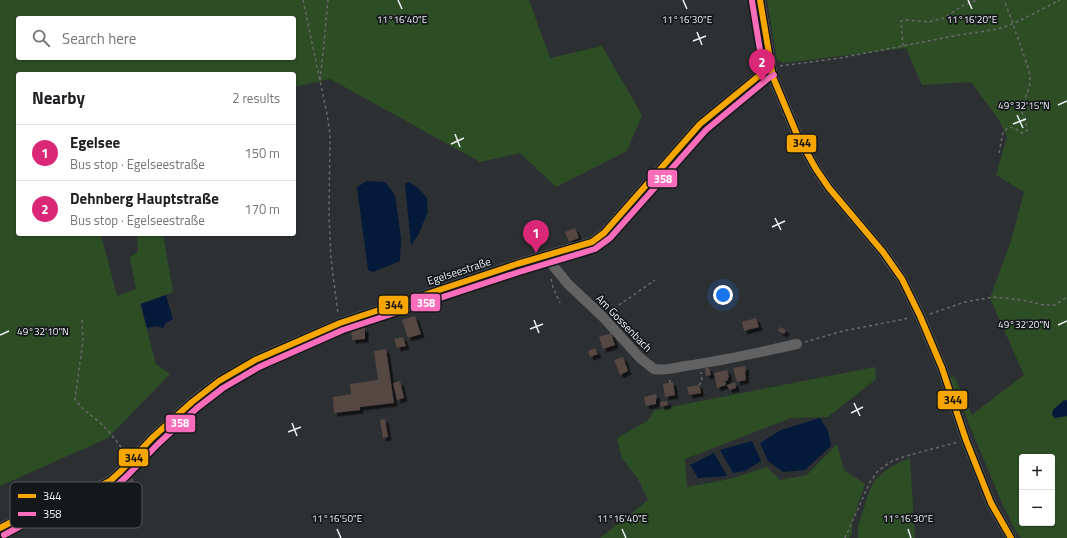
<!DOCTYPE html>
<meta charset="utf-8">
<style>
:root{--surface:#fff;--page:#f6f6f6;--text:#202124;--muted:#757577;--line:#e0e0e0;--accent:#db2777}
body{margin:0;font-family:"Titillium Web",sans-serif;background:var(--page);color:var(--text)}
.controls{position:absolute;right:12px;bottom:12px;display:grid;overflow:hidden;border-radius:4px;box-shadow:0 1px 3px #0004}
.controls button{width:36px;height:36px;display:grid;place-items:center;padding:0;border:0;border-bottom:1px solid var(--line);background:var(--surface);color:var(--text);font:20px sans-serif}
.you{position:absolute;left:723px;top:295px;width:14px;height:14px;margin:-10px;border:3px solid #fff;border-radius:50%;background:#1a73e8;box-shadow:0 0 0 6px #1a73e833}
.badge{display:grid;place-items:center;width:26px;height:26px;border-radius:50%;background:var(--accent);color:#fff;font-size:13px;font-weight:700}
.pin{position:absolute;translate:-50% -33px;filter:drop-shadow(0 1px 2px #0008)}
.pin::after{content:'';position:absolute;top:21px;width:14px;height:12px;background:inherit;clip-path:polygon(0 0,100% 0,50% 100%)}
.list{margin:0;padding:0;list-style:none}
h2{display:flex;justify-content:space-between;align-items:center;height:52px;margin:0;padding:0 16px;font-size:17px}
h2 small{font-size:13px;font-weight:400;color:var(--muted)}
.list li{display:grid;grid-template-columns:26px 1fr auto;gap:12px;align-items:center;box-sizing:border-box;height:56px;padding:0 16px;border-top:1px solid var(--line)}
.list b{display:block;font-size:15px;white-space:nowrap}
.list p{margin:0;font-size:13px;white-space:nowrap;color:var(--muted)}
.list em{font-size:13px;font-style:normal;color:var(--muted)}
.icon{flex:none;width:22px;height:22px;fill:none;stroke:currentColor;stroke-width:2;stroke-linecap:round;stroke-linejoin:round}
.map{position:relative;flex:none;width:1067px;height:538px;overflow:hidden}
.search{position:absolute;background:var(--surface);box-shadow:0 1px 3px #0004;left:16px;top:16px;width:280px;height:44px;display:flex;align-items:center;gap:10px;box-sizing:border-box;padding:0 14px;border-radius:4px;color:var(--muted);font-size:15px}
.panel{position:absolute;background:var(--surface);box-shadow:0 1px 3px #0004;left:16px;top:72px;width:280px;height:164px;border-radius:4px}
.map>svg:first-child{display:block}
</style>
<div class="map">
<svg width="1067" height="538" viewBox="0 0 1067 538">
<defs>
<filter id="shadow"><feDropShadow dx="3.5" dy="3.5" stdDeviation="0" flood-color="#0009"/></filter>
</defs>
<rect width="100%" height="100%" fill="#2d3033"/>
<!-- green -->
<path fill="#2d4d25" fill-rule="evenodd" d="M 0,0 L 529,0 L 550,58 L 602,46 L 642,115 L 627,151 L 556,187 L 520,153 L 480,162 L 330,79 L 294,87 L 294,74 L 18,74 L 18,234 L 101,234 L 117,296 L 136,289 L 130,257 L 138,252 L 137,234 L 163,234 L 173,292 L 140,304 L 156,364 L 170,374 L 108,438 L 0,486 ZM 18,18 L 294,18 L 294,58 L 18,58 Z
M 767,0 L 1067,0 L 1067,400 L 1063,401 L 1053,410 L 1055,418 L 1067,416 L 1067,538 L 1021,538 L 1015,530 L 1001,501 L 950,378 L 954,376 L 972,415 L 1024,375 L 990,298 L 1011,241 L 1024,192 L 996,175 L 1007,137 L 999,120 L 971,82 L 922,85 L 906,48 L 784,63 L 777,60 ZM 1022,457 L 1052,457 L 1052,523 L 1022,523 Z
M 875,367 L 876,379 L 828,417 L 791,418 L 685,459 L 687,487 L 730,479 L 767,467 L 780,480 L 807,475 L 837,444 L 844,470 L 865,484 L 852,522 L 852,534 L 849,538 L 600,538 L 648,500 L 638,479 L 622,458 L 617,438 L 647,421 L 655,410 Z
M 910,458 L 915,538 L 858,538 C 857,529 860,517 864,508 C 866,501 868,494 871,487 C 877,473 896,464 910,458 Z"/>
<!-- water -->
<path fill="#041a3a" d="M 367,181 L 385,182 L 395,195 L 401,238 L 400,261 L 373,272 L 368,270 L 357,187 Z
M 409,182 L 418,188 L 427,198 L 428,212 L 418,235 L 411,245 L 405,184 Z
M 166,295 L 173,319 L 166,323 L 163,328 L 156,326 L 147,328 L 141,304 Z
M 1067,400 L 1067,416 L 1055,418 L 1052,415 L 1053,410 L 1063,401 Z
M 820,418 L 828,431 L 831,446 L 805,470 L 783,472 L 768,461 L 760,443 L 781,430 Z
M 752,441 L 761,461 L 745,471 L 733,473 L 720,450 Z
M 714,453 L 727,476 L 698,478 L 690,465 Z"/>
<!-- building -->
<path fill="#554643" filter="url(#shadow)" d="M 575,228 L 579,238 L 569,242 L 565,232 Z
M 415,316 L 421,334 L 408,338 L 402,320 Z
M 756,318 L 759,327 L 744,331 L 742,322 Z
M 780,327 L 786,330 L 784,334 L 778,331 Z
M 365,328 L 365,339 L 352,340 L 351,329 Z
M 611,333 L 615,345 L 603,349 L 599,337 Z
M 403,337 L 406,346 L 397,348 L 394,339 Z
M 595,348 L 598,354 L 590,357 L 588,351 Z
M 386,349 L 394,403 L 360,407 L 360,410 L 334,413 L 333,397 L 351,394 L 350,384 L 378,380 L 374,351 Z
M 623,357 L 628,371 L 620,375 L 614,360 Z
M 745,366 L 746,372 L 745,372 L 746,380 L 737,382 L 733,368 Z
M 705,368 L 709,368 L 711,375 L 706,376 Z
M 727,370 L 729,377 L 728,378 L 728,380 L 725,381 L 726,385 L 717,388 L 714,373 Z
M 400,381 L 404,398 L 397,400 L 393,383 Z
M 673,382 L 675,395 L 665,397 L 663,384 Z
M 735,382 L 736,388 L 729,390 L 727,385 Z
M 699,385 L 701,393 L 689,395 L 687,387 Z
M 656,394 L 657,399 L 656,399 L 656,404 L 646,406 L 644,397 Z
M 667,401 L 668,405 L 661,407 L 660,402 Z
M 385,419 L 388,437 L 383,438 L 380,420 Z
M 132,477 L 135,484 L 130,486 L 128,478 Z"/>
<g fill="none" stroke-linecap="round" stroke-linejoin="round">
<!-- path -->
<path stroke="#686869" stroke-width="1.5" stroke-dasharray="3 3" stroke-linecap="butt" d="M 303,0 L 327,114 L 330,134 L 329,216 L 331,259 L 338,314
M 903,46 L 901,21 L 907,20 L 929,22 L 944,18 L 962,6 L 977,0
M 780,66 L 840,58 L 882,50 L 959,35 L 986,31 L 1002,28 L 1021,20 L 1060,0
M 320,80 L 324,44 L 326,20 L 328,0
M 999,153 L 1003,132 L 1009,127 L 1014,128 L 1022,133 L 1027,131 C 1028,123 1022,118 1022,110 C 1023,100 1030,91 1030,80 C 1030,71 1026,62 1023,53 C 1017,35 1011,18 1004,0
M 551,279 L 553,287 L 560,303
M 609,312 L 655,280
M 930,314 L 965,302 L 993,297 L 1022,300 L 1044,305 L 1055,305 L 1067,297
M 82,320 L 83,340 L 75,399 C 82,410 89,413 98,421 C 109,431 117,441 125,453
M 805,342 L 843,331 L 910,318
M 670,383 L 670,378
M 699,385 L 702,381 L 701,372
M 845,538 L 870,482 L 878,471 L 892,461 L 906,456 L 958,442"/>
<!-- minor -->
<path stroke="#636263" stroke-width="10" d="M 760,0 L 773,77 L 798,137 L 816,169 L 829,188 L 883,252 L 902,279 L 920,316 L 942,368 L 966,440 L 991,503 L 1011,538
M 545,256 L 568,284 L 602,316 L 640,358 L 654,369 C 664,371 675,368 685,366 C 723,361 760,352 797,344
M 0,528 L 25,515 L 53,503 L 94,489 L 110,481 L 121,471 L 152,438 L 192,402 L 219,381 L 255,360 L 340,323 L 517,264 L 592,242 L 604,233 L 700,124 L 766,70 L 771,68"/>
<!-- bus-1 casing -->
<g stroke="#15181b" stroke-width="9">
<path id="bus-1" d="M 760,0 L 773,77 L 798,137 L 816,169 L 829,188 L 883,252 L 902,279 L 920,316 L 942,368 L 966,440 L 991,503 L 1011,538
M 0,528 L 25,515 L 53,503 L 94,489 L 110,481 L 121,471 L 152,438 L 192,402 L 219,381 L 255,360 L 340,323 L 517,264 L 592,242 L 604,233 L 700,124 L 766,70 L 771,68"/>
</g>
<!-- bus-2 casing -->
<g stroke="#15181b" stroke-width="9">
<path id="bus-2" d="M 752,1 L 763,69
M 4,535 L 28,522 L 56,510 L 97,497 L 114,488 L 127,476 L 158,444 L 197,408 L 223,388 L 259,367 L 343,330 L 519,272 L 595,249 L 610,238 L 706,130 L 770,77 L 774,75"/>
</g>
<!-- bus-1 -->
<use href="#bus-1" stroke="#f7a600" stroke-width="6"/>
<!-- bus-2 -->
<use href="#bus-2" stroke="#fb6dba" stroke-width="6"/>
</g>
<!-- ticks -->
<path fill="none" stroke="#ebf0f3" stroke-width="1.5" d="M 398,0 L 402,9M 683,0 L 687,9M 968,0 L 972,9M 697,32 L 702,45M 693,41 L 706,36M 1058,105 L 1067,101M 1017,115 L 1023,128M 1013,124 L 1026,119M 455,134 L 460,147M 451,144 L 464,138M 775,218 L 781,230M 772,227 L 785,221M 534,320 L 539,333M 1058,325 L 1067,321M 530,329 L 543,324M 0,335 L 9,331M 854,403 L 860,416M 851,413 L 863,407M 292,423 L 297,436M 288,432 L 301,427M 337,529 L 341,538M 622,529 L 626,538M 908,529 L 911,538"/>
<g text-anchor="middle" dominant-baseline="central" stroke-width="3.5" stroke-linejoin="round" paint-order="stroke">
<!-- street labels -->
<g font-size="11" fill="#ebf0f3" stroke="#15181b">
<text transform="translate(459 271) rotate(-18)">Egelseestraße</text>
<text transform="translate(624 323) rotate(46)">Am Gossenbach</text>
</g>
</g>
<!-- legend -->
<rect x="10" y="482" width="132" height="46" rx="6" fill="#15181b" stroke="#55595c" stroke-width="1"/>
<rect x="18" y="494" width="18" height="4" fill="#f7a600"/>
<rect x="18" y="512" width="18" height="4" fill="#fb6dba"/>
<g font-size="11" fill="#ebf0f3">
<text x="43" y="500">344</text>
<text x="43" y="518">358</text>
</g>
<g font-size="10" text-anchor="middle" fill="#ebf0f3" stroke="#15181b" stroke-width="3.5" stroke-linejoin="round" paint-order="stroke">
<text x="402" y="23">11°16'40"E</text>
<text x="687" y="23">11°16'30"E</text>
<text x="972" y="23">11°16'20"E</text>
<text x="1024" y="109">49°32'15"N</text>
<text x="1024" y="328">49°32'20"N</text>
<text x="43" y="335">49°32'10"N</text>
<text x="337" y="522">11°16'50"E</text>
<text x="622" y="522">11°16'40"E</text>
<text x="908" y="522">11°16'30"E</text>
</g>
<g stroke="#15181b" stroke-width="1.5">
<rect x="786" y="134" width="31" height="19" rx="4" fill="#f7a600"/>
<rect x="647" y="169" width="31" height="19" rx="4" fill="#fb6dba"/>
<rect x="410" y="293" width="31" height="19" rx="4" fill="#fb6dba"/>
<rect x="378" y="295" width="31" height="20" rx="4" fill="#f7a600"/>
<rect x="937" y="390" width="31" height="20" rx="4" fill="#f7a600"/>
<rect x="165" y="414" width="31" height="19" rx="4" fill="#fb6dba"/>
<rect x="118" y="448" width="31" height="19" rx="4" fill="#f7a600"/>
</g>
<g font-size="11" text-anchor="middle" font-weight="bold" fill="#fff">
<text x="663" y="183">358</text>
<text x="426" y="307">358</text>
<text x="180" y="427">358</text>
</g>
<g font-size="11" text-anchor="middle" font-weight="bold" fill="#111">
<text x="802" y="147">344</text>
<text x="394" y="309">344</text>
<text x="953" y="404">344</text>
<text x="134" y="462">344</text>
</g>
</svg>
<div class="controls">
<button>+</button>
<button>−</button>
</div>
<div class="you"></div>
<div class="pin badge" style="left:536px;top:253px">1</div>
<div class="pin badge" style="left:762px;top:82px">2</div>
<div class="search"><svg class="icon" aria-label="search" viewBox="0 0 24 24"><circle cx="10" cy="10" r="6"/><path d="M15 15l6 6"/></svg>Search here</div>
<section class="panel">
<h2>Nearby<small>2 results</small></h2>
<ul class="list">
<li><span class="badge">1</span><div><b>Egelsee</b><p>Bus stop · Egelseestraße</p></div><em>150 m</em></li>
<li><span class="badge">2</span><div><b>Dehnberg Hauptstraße</b><p>Bus stop · Egelseestraße</p></div><em>170 m</em></li>
</ul>
</section>
</div>
